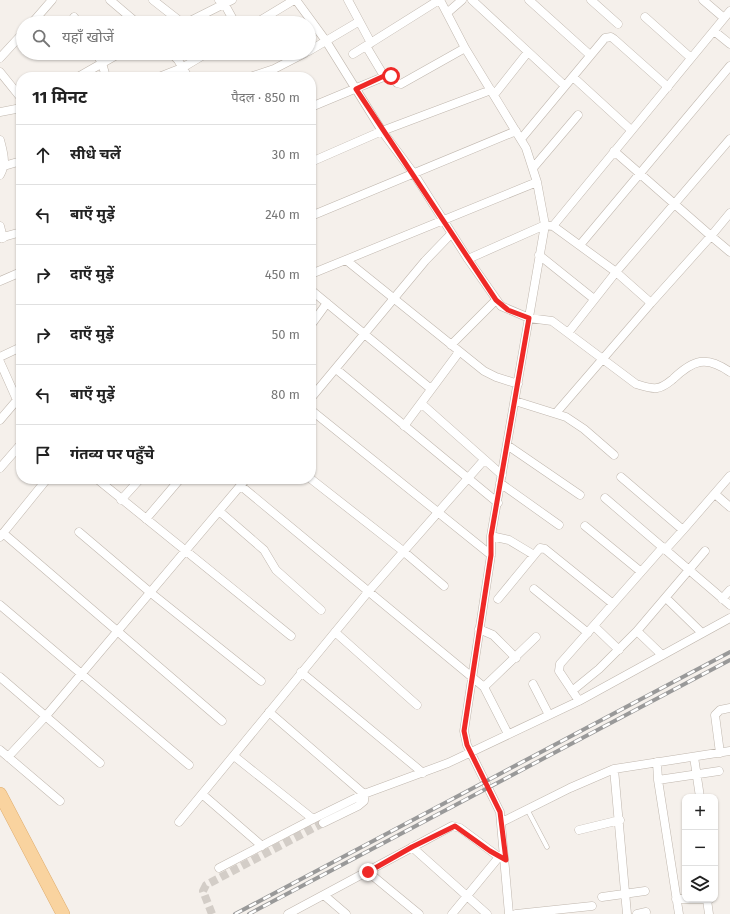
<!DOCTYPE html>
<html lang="hi">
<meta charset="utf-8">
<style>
:root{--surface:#fff;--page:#f6f6f6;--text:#222;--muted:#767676;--line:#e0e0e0}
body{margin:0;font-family:"Fira Sans","Noto Sans Devanagari",sans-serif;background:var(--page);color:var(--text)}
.controls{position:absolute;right:12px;bottom:12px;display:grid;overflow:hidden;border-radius:8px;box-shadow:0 1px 3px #0004}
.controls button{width:36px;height:36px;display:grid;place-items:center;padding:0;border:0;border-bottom:1px solid var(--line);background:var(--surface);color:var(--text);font:20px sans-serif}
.stop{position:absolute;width:12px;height:12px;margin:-9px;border:3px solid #ef2927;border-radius:50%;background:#fff}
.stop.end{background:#ef2927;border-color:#fff;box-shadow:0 1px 4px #0008}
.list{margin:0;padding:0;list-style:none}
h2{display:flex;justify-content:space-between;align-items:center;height:52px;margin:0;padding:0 16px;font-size:17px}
h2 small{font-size:13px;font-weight:400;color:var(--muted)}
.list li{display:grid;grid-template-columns:26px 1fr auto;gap:12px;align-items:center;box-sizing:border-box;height:60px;padding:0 16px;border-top:1px solid var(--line)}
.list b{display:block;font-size:15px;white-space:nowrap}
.list em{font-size:13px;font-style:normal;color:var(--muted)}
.icon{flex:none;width:22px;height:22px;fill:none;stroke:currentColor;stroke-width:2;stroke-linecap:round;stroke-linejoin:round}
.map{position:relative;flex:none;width:730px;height:914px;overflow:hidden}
.search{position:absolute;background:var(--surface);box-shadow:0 1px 3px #0004;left:16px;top:16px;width:300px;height:44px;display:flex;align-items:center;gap:10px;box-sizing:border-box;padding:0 14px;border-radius:22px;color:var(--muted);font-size:15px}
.panel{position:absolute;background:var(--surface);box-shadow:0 1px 3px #0004;left:16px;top:72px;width:300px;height:412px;border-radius:16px}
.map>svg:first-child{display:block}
</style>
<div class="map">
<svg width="730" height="914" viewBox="0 0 730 914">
<rect width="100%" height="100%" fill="#f5f0eb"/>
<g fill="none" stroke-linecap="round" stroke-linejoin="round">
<!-- street-tunnel -->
<path stroke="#d3cdc7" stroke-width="8" stroke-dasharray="8 4" stroke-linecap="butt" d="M 212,914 L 203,891 L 206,885 L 323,823"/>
<!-- lane casing -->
<g stroke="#c0b7ae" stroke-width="5">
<path id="lane" d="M 527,809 L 547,847"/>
</g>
<!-- street casing -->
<g stroke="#c0b7ae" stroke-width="9">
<path id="street" d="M 110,0 L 137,23
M 153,0 L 181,22 L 186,23 L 232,0
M 219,0 L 225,5 L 235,23
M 296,0 L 326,41 L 382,131 L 414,174 L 468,259 L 501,306 L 529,318 L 552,321 L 636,384 C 643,386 650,389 657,388 C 664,387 668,383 673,379 C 693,360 706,355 730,372
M 348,0 L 371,43
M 440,0 L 465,48 L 526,148 L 537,182 L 545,225 L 491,536 L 491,555 L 464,731 L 467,745 L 500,812 L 509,914
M 472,0 L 565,86
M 529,0 L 590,55
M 591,0 L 618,24
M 703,0 L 724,18
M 447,13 L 462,0
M 74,17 L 78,23
M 645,17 L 691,58
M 32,23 L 52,0
M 256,23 L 294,0
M 714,31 L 730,44
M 366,46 L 384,76
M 309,51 L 358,22
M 96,53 L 102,63 L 106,77
M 171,53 L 178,60 L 188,77
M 353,54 L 439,0
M 0,58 L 23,33
M 0,72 L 21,98
M 78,77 L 120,53
M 159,77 L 182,68 L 207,53
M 250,77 L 274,69 L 305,53
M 573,77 L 631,130
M 494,95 L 528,52
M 311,107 L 388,75 L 391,76 L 397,83 L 401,84 L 465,48
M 0,112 L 21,108
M 521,139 L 605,38 L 611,37 L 614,39 L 668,87
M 0,140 C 3,152 7,163 0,175
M 614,151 L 711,236 L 730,213
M 311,162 L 382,131 L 491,90
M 4,166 L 21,161
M 533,168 L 578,115
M 311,216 L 516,131
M 0,226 L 3,238
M 553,226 L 616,272 L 651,303 L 711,236 L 730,252
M 0,238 L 21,232
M 580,245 L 730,66
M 539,255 L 594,299
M 468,259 L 545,225 L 553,226 L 730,11
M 346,260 L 484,371 L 496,377 L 518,384
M 311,274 L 537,182
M 0,281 L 21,272
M 311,290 L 431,389
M 311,325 L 327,303
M 568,333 L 616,272 L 730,139
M 451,345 L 496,300
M 0,357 L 21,347
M 0,362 L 17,400 L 21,404
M 336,369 L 498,503
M 311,398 L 425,261 L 451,234
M 515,401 L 566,417 L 584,429 L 614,455
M 422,404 L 502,475
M 311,410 L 491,555
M 556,413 L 651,303
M 0,420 L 17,400
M 404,426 L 459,352
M 507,445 L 580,495
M 0,468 L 21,444
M 621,477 L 683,530 L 665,550
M 97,479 L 291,636
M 311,479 L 403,551 L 444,586
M 500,483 L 559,525
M 241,486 L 484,687 L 508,734
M 715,494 L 730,507
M 605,498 L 730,605
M 121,500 L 140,479
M 219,511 L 264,550 L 276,570 L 321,610
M 146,519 L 180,479
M 585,526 L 640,571
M 683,530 L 730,476
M 79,532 L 151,593 L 261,681
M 3,533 L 222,721
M 491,536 L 509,540 L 534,555
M 0,537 L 47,479
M 534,589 L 588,633
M 666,598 L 702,633
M 498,599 L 540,548 L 545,549 L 612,603
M 722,599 L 730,590
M 0,605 L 189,765
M 594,626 L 619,650
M 479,629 L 493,635 L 516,658
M 637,631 L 662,655
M 335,632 L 417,705
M 301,672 L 423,773
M 0,677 L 100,763
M 533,684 L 549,715
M 484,687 L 536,637
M 572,691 L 599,669 L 637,631 L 705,551
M 579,701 L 559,671 L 560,664 L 663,547
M 269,712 L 364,794 L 364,801 L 358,806 L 323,823
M 0,750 L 60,801
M 720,753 L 715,715 L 720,710 L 730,708
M 234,756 L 313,819
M 8,757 L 45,717 L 246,479
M 694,757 L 700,797
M 657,762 L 658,780 L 679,914
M 614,769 L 627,914
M 658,780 L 719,771
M 202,794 L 262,846
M 179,822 L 368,592 L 484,460
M 502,822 L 570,788 L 614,769 L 730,751
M 579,830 L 620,820
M 412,847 L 487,914
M 219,868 L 313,819 L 364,794 L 448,763 L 579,701 L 730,618
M 368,872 L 419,914
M 325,896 L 346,914
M 602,897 L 645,891
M 676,899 L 710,899
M 707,900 L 709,914
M 288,914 L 452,826 L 460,828 L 499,857
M 452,914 L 499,857 L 504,859
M 516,914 L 592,906
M 637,914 L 646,912"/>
</g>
<!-- primary casing -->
<g stroke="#dfad6f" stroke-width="14">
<path id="primary" d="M 0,794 L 63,914"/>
</g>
<!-- lane -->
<use href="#lane" stroke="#fff" stroke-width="4"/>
<!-- street -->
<use href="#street" stroke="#fff" stroke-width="8"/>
<!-- primary -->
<use href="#primary" stroke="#f9d39f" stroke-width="13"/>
<!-- rail casing -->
<g stroke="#999" stroke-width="4">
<path id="rail" d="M 235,914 L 730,652
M 249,914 L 730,660"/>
</g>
<!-- rail -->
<use href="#rail" stroke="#fff" stroke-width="2.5" stroke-dasharray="8" stroke-linecap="butt"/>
</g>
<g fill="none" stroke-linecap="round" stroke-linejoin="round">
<!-- route -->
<path stroke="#ef2927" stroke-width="5" d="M 368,872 L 412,847 L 455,826 L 490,851 L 506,860 L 500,812 L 467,745 L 464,731 L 491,555 L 491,536 L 529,318 L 508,310 L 496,300 L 356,89 L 384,76 L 391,76"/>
</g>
</svg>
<div class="controls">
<button>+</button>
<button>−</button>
<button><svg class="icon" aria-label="layers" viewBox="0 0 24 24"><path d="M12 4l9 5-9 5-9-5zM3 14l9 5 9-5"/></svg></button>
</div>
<div class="stop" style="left:391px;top:76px"></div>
<div class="stop end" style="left:368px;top:872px"></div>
<div class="search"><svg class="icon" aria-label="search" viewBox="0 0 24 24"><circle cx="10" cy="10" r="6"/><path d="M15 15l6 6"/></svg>यहाँ खोजें</div>
<section class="panel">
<h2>11 मिनट<small>पैदल · 850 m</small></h2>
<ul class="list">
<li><svg class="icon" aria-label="ahead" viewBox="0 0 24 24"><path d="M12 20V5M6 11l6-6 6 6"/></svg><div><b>सीधे चलें</b></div><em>30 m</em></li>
<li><svg class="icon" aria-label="left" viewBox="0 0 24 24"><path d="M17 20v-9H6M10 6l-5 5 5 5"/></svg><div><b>बाएँ मुड़ें</b></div><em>240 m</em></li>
<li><svg class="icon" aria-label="right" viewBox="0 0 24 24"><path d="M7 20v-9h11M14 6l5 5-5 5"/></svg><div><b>दाएँ मुड़ें</b></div><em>450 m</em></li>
<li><svg class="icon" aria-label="right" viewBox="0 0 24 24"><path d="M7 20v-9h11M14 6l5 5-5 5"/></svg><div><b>दाएँ मुड़ें</b></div><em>50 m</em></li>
<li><svg class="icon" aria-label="left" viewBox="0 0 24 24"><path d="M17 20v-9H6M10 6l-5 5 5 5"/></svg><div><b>बाएँ मुड़ें</b></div><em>80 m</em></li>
<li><svg class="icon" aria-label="arrive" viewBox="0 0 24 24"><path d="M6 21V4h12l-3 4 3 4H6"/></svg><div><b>गंतव्य पर पहुँचे</b></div></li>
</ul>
</section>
</div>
